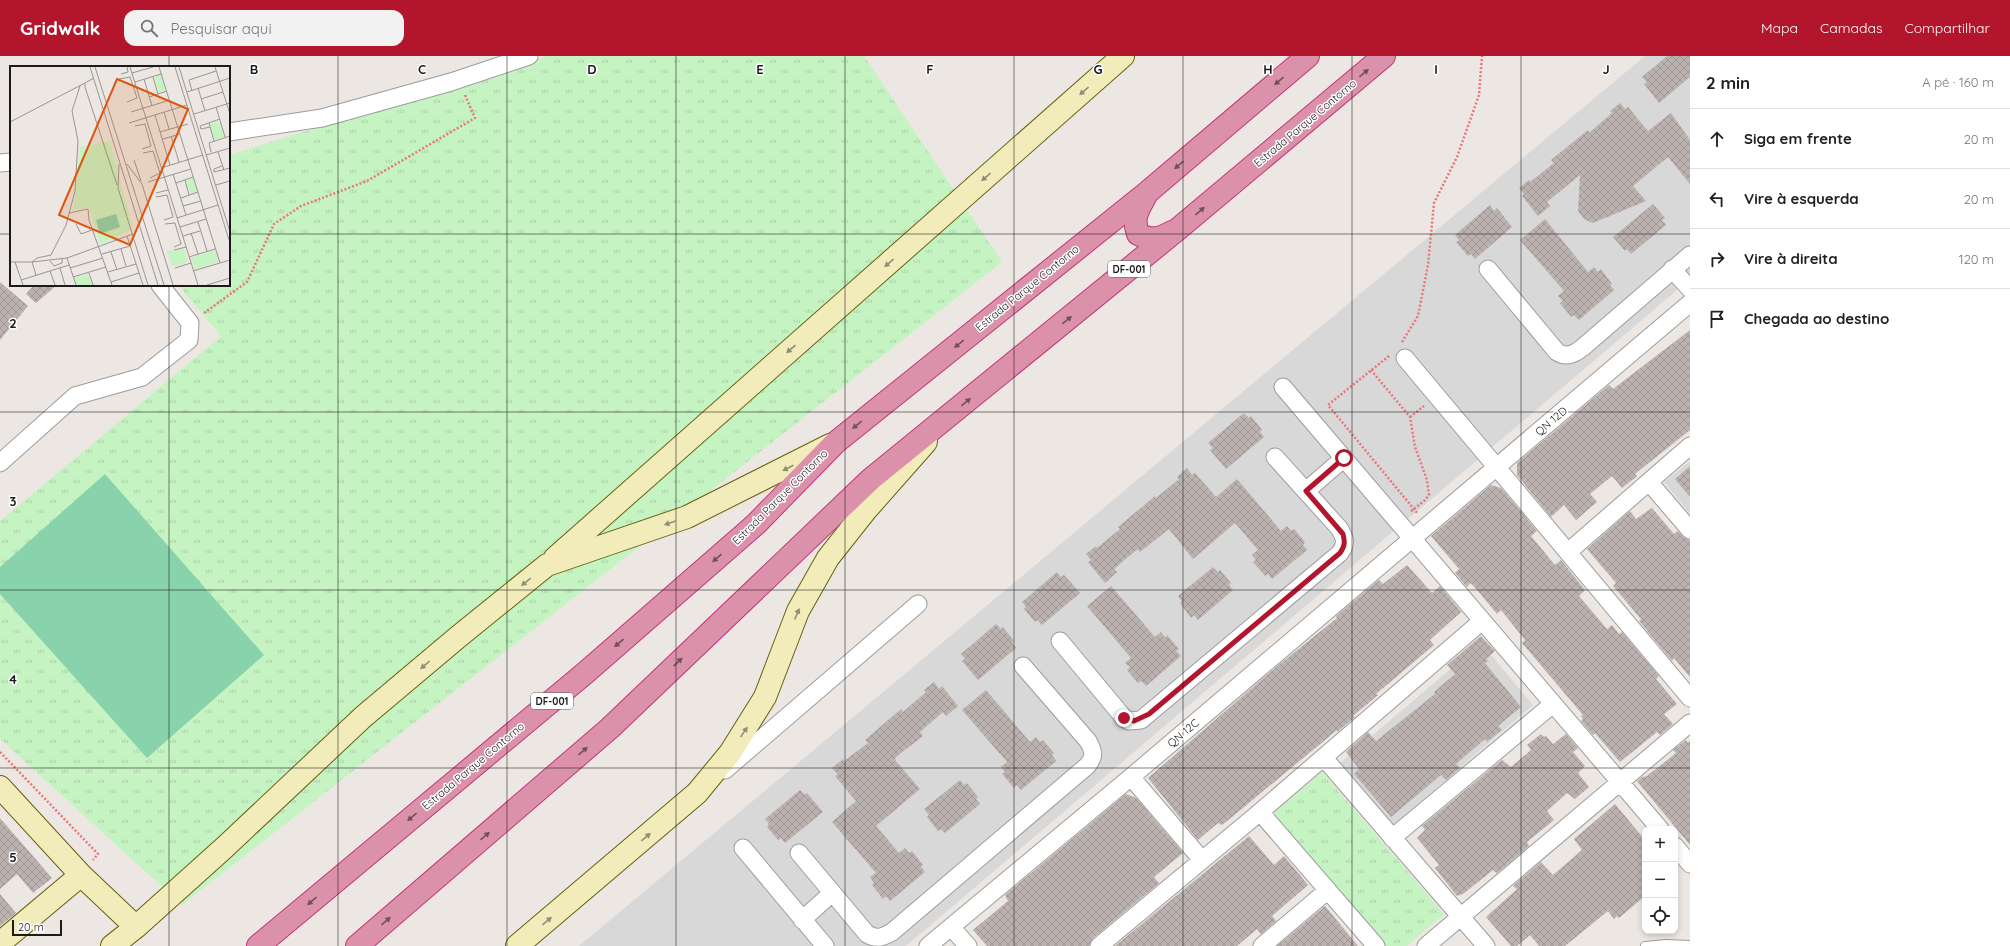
<!DOCTYPE html>
<html lang="pt">
<meta charset="utf-8">
<style>
:root{--surface:#fff;--page:#f2f2f2;--text:#202124;--muted:#757577;--line:#e0e0e0;--accent:#b2152c}
body{margin:0;font-family:Quicksand,sans-serif;background:var(--page);color:var(--text)}
.controls{position:absolute;right:12px;bottom:12px;display:grid;overflow:hidden;border-radius:8px;box-shadow:0 2px 6px #0003}
.controls button{width:36px;height:36px;display:grid;place-items:center;padding:0;border:0;border-bottom:1px solid var(--line);background:var(--surface);color:var(--text);font:20px sans-serif}
.scale{position:absolute;left:12px;bottom:10px;width:50px;box-sizing:border-box;padding-left:4px;border:2px solid #1b1b1b;border-top:0;font-size:11px;line-height:14px;white-space:nowrap;color:#1b1b1b;-webkit-text-stroke:3px #fff;paint-order:stroke}
.stop{position:absolute;width:12px;height:12px;margin:-9px;border:3px solid #b2152c;border-radius:50%;background:#fff}
.stop.end{background:#b2152c;border-color:#fff;box-shadow:0 1px 4px #0008}
.list{margin:0;padding:0;list-style:none}
h2{display:flex;justify-content:space-between;align-items:center;height:52px;margin:0;padding:0 16px;font-size:17px}
h2 small{font-size:13px;font-weight:400;color:var(--muted)}
.list li{display:grid;grid-template-columns:26px 1fr auto;gap:12px;align-items:center;box-sizing:border-box;height:60px;padding:0 16px;border-top:1px solid var(--line)}
.list b{display:block;font-size:15px;white-space:nowrap}
.list em{font-size:13px;font-style:normal;color:var(--muted)}
.icon{flex:none;width:22px;height:22px;fill:none;stroke:currentColor;stroke-width:2;stroke-linecap:round;stroke-linejoin:round}
.map{position:relative;flex:none;width:1690px;height:890px;overflow:hidden}
header{display:flex;align-items:center;gap:24px;box-sizing:border-box;height:56px;padding:0 20px;background:var(--accent);color:#fff}
header strong{font-size:19px}
nav{display:flex;gap:22px;margin-inline-start:auto;font-size:14px}
.search{width:280px;height:36px;background:var(--page);display:flex;align-items:center;gap:10px;box-sizing:border-box;padding:0 14px;border-radius:12px;color:var(--muted);font-size:15px}
main{display:flex}
aside{flex:1;background:var(--surface)}
.map>svg:first-child{display:block}
</style>
<header>
<strong>Gridwalk</strong>
<div class="search"><svg class="icon" aria-label="search" viewBox="0 0 24 24"><circle cx="10" cy="10" r="6"/><path d="M15 15l6 6"/></svg>Pesquisar aqui</div>
<nav><a>Mapa</a><a>Camadas</a><a>Compartilhar</a></nav>
</header>
<main>
<div class="map">
<svg width="1690" height="890" viewBox="0 0 1690 890">
<defs>
<pattern id="park-tufts" width="24" height="20" patternUnits="userSpaceOnUse"><rect width="24" height="20" fill="#c6f3c2"/><path d="M3 7l-1-3M5 7V3M7 7l1-3M15 17l-1-3M17 17v-4M19 17l1-3" fill="none" stroke="#aad0a6"/></pattern>
<pattern id="building-cross-hatch" width="8" height="8" patternUnits="userSpaceOnUse"><rect width="8" height="8" fill="#bcb2af"/><path d="M0 0l8 8M0 8l8-8" fill="none" stroke="#a19896"/></pattern>
</defs>
<rect width="100%" height="100%" fill="#ece7e2"/>
<!-- residential -->
<path fill="#d9d8d9" d="M 1645,0 L 1690,0 L 1690,223 L 906,890 L 579,890 Z
M 1690,405 L 1690,458 L 1664,426 Z
M 1481,587 L 1533,649 L 1393,769 L 1340,707 Z"/>
<!-- park -->
<path fill="url(#park-tufts)" d="M 548,0 L 864,0 L 1002,206 L 182,849 L 0,683 L 0,465 L 221,280 L 178,229 L 229,229 L 229,99 Z
M 1322,716 L 1444,858 L 1407,890 L 1381,890 L 1270,761 Z"/>
<!-- pitch -->
<path fill="#88d3ab" d="M 105,418 L 264,599 L 147,702 L 0,538 L 0,511 Z"/>
<!-- building -->
<path fill="url(#building-cross-hatch)" d="M 1667,0 L 1690,0 L 1690,21 L 1659,47 L 1644,28 L 1647,26 L 1642,21 Z
M 1620,47 L 1625,53 L 1628,51 L 1648,75 L 1671,57 L 1690,84 L 1690,128 L 1668,101 L 1633,130 L 1646,145 L 1593,167 L 1584,163 L 1578,155 L 1580,119 L 1547,146 L 1550,150 L 1538,160 L 1522,140 L 1524,138 L 1519,132 L 1529,124 L 1530,126 L 1554,107 L 1551,104 L 1588,74 L 1589,77 L 1612,57 L 1610,55 Z
M 1653,148 L 1665,162 L 1662,164 L 1666,169 L 1631,198 L 1627,193 L 1625,195 L 1613,181 Z
M 1490,149 L 1494,155 L 1497,152 L 1512,171 L 1475,203 L 1471,198 L 1468,200 L 1456,186 L 1459,184 L 1455,179 Z
M 1545,163 L 1588,216 L 1594,211 L 1598,216 L 1601,213 L 1612,228 L 1610,229 L 1614,234 L 1579,264 L 1574,259 L 1571,261 L 1560,247 L 1563,245 L 1558,240 L 1564,235 L 1520,184 Z
M 0,226 L 28,250 L 0,284 Z
M 34,229 L 57,229 L 36,247 L 26,238 Z
M 1690,274 L 1690,374 L 1635,418 L 1637,420 L 1622,432 L 1612,420 L 1590,438 L 1597,446 L 1576,464 L 1564,449 L 1551,461 L 1517,419 L 1517,407 L 1609,329 L 1613,333 Z
M 1244,357 L 1249,362 L 1251,360 L 1262,374 L 1260,376 L 1264,381 L 1226,413 L 1210,394 L 1213,392 L 1208,387 Z
M 1690,410 L 1690,441 L 1675,423 Z
M 1187,412 L 1192,419 L 1195,417 L 1216,441 L 1237,423 L 1281,475 L 1287,470 L 1291,475 L 1294,473 L 1305,486 L 1303,489 L 1307,494 L 1272,523 L 1268,518 L 1265,520 L 1253,506 L 1256,504 L 1252,499 L 1258,494 L 1235,467 L 1193,503 L 1169,473 L 1140,496 L 1138,493 L 1128,501 L 1114,513 L 1117,516 L 1105,527 L 1088,506 L 1091,504 L 1086,498 L 1096,490 L 1097,492 L 1120,473 L 1118,471 L 1155,440 L 1156,442 L 1179,423 L 1177,421 Z
M 1491,429 L 1501,432 L 1537,475 L 1531,480 L 1555,509 L 1561,504 L 1585,534 L 1579,540 L 1607,573 L 1612,569 L 1619,578 L 1622,576 L 1659,620 L 1656,623 L 1677,648 L 1664,658 L 1673,668 L 1660,679 L 1657,676 L 1620,706 L 1595,677 L 1593,679 L 1581,665 L 1583,663 L 1581,660 L 1583,659 L 1522,587 L 1525,584 L 1501,554 L 1497,558 L 1473,529 L 1470,527 L 1467,531 L 1455,517 L 1459,513 L 1431,480 Z
M 1652,452 L 1674,478 L 1678,475 L 1683,481 L 1690,484 L 1690,621 L 1674,602 L 1672,605 L 1639,565 L 1641,563 L 1613,530 L 1616,527 L 1587,493 L 1630,455 L 1636,463 Z
M 1407,509 L 1432,537 L 1440,530 L 1461,556 L 1430,584 L 1434,589 L 1376,638 L 1378,639 L 1353,660 L 1355,661 L 1337,676 L 1337,674 L 1232,761 L 1222,769 L 1218,767 L 1198,784 L 1148,722 L 1281,607 L 1337,562 L 1336,560 L 1379,524 L 1383,528 Z
M 1213,511 L 1218,516 L 1220,514 L 1231,527 L 1229,529 L 1233,534 L 1198,564 L 1194,559 L 1191,562 L 1180,547 L 1182,546 L 1178,540 Z
M 1057,516 L 1061,521 L 1064,519 L 1080,537 L 1042,569 L 1037,564 L 1035,566 L 1024,553 L 1026,551 L 1022,546 Z
M 1111,530 L 1155,581 L 1161,576 L 1165,582 L 1167,579 L 1179,593 L 1176,595 L 1181,600 L 1146,630 L 1141,625 L 1138,627 L 1127,614 L 1130,611 L 1125,607 L 1131,602 L 1087,550 Z
M 996,568 L 1001,573 L 1003,571 L 1014,585 L 1012,587 L 1016,592 L 978,624 L 962,605 L 965,603 L 961,598 Z
M 1481,580 L 1495,595 L 1486,603 L 1488,605 L 1485,607 L 1521,651 L 1498,670 L 1502,674 L 1487,686 L 1485,683 L 1456,708 L 1460,712 L 1446,724 L 1441,719 L 1391,761 L 1354,718 L 1359,713 L 1346,696 L 1368,676 L 1376,685 L 1435,638 L 1434,636 L 1455,618 L 1447,609 Z
M 934,626 L 939,633 L 942,630 L 958,650 L 946,660 L 943,656 L 920,676 L 923,680 L 896,701 L 895,704 L 920,733 L 876,770 L 899,797 L 905,792 L 909,797 L 912,795 L 923,809 L 921,811 L 925,816 L 890,845 L 886,840 L 883,843 L 872,829 L 874,827 L 870,821 L 876,817 L 832,766 L 856,745 L 835,720 L 838,718 L 832,712 L 843,703 L 844,705 L 868,687 L 865,684 L 901,653 L 903,656 L 926,636 L 924,634 Z
M 986,634 L 1030,686 L 1036,681 L 1040,686 L 1043,684 L 1054,697 L 1052,699 L 1056,705 L 1021,734 L 1017,729 L 1014,732 L 1002,718 L 1005,716 L 1001,711 L 1007,706 L 962,654 Z
M 1541,678 L 1544,681 L 1546,680 L 1553,688 L 1566,678 L 1578,692 L 1573,696 L 1585,710 L 1578,717 L 1589,731 L 1575,743 L 1567,737 L 1547,755 L 1554,764 L 1527,786 L 1529,790 L 1497,817 L 1493,814 L 1463,838 L 1457,840 L 1435,812 L 1439,809 L 1417,782 L 1425,774 L 1422,770 L 1502,704 L 1511,711 L 1531,694 L 1527,689 Z
M 1686,684 L 1688,687 L 1690,685 L 1690,789 L 1637,725 L 1642,721 L 1647,720 L 1676,697 L 1673,694 Z
M 960,724 L 964,729 L 967,727 L 978,741 L 976,743 L 980,748 L 945,777 L 941,773 L 938,775 L 927,761 L 929,759 L 924,753 Z
M 800,734 L 805,739 L 807,737 L 823,756 L 785,787 L 781,782 L 778,784 L 767,771 L 769,768 L 765,763 Z
M 1126,738 L 1136,742 L 1183,797 L 1154,821 L 1159,827 L 1093,882 L 1089,890 L 987,890 L 973,874 L 1008,845 L 1005,839 Z
M 1615,748 L 1645,784 L 1645,840 L 1619,862 L 1617,860 L 1614,863 L 1608,855 L 1565,890 L 1539,890 L 1530,879 L 1517,890 L 1511,890 L 1486,861 L 1517,833 L 1513,830 L 1541,806 L 1553,819 L 1582,794 L 1574,783 Z
M 0,762 L 52,822 L 33,837 L 17,818 L 0,833 Z
M 1249,780 L 1274,809 L 1284,800 L 1308,829 L 1272,860 L 1276,865 L 1261,878 L 1257,873 L 1237,890 L 1115,890 Z
M 0,838 L 16,857 L 0,870 Z
M 1325,850 L 1358,890 L 1277,890 Z"/>
<g fill="none" stroke-linecap="round" stroke-linejoin="round">
<!-- lane casing -->
<g stroke="#9c9c9c" stroke-width="10">
<path id="lane" d="M 1645,890 L 1666,888 L 1690,889"/>
</g>
<!-- street casing -->
<g stroke="#9c9c9c" stroke-width="19">
<path id="street" d="M 229,76 L 322,62 L 451,26 L 529,0
M 0,107 L 11,106
M 1488,213 L 1557,296 C 1567,302 1574,298 1582,292 L 1690,199
M 1672,213 L 1690,233
M 1405,302 L 1690,642
M 1283,331 L 1660,773
M 0,407 L 75,340 L 142,321 L 189,284 L 190,267 L 160,229
M 1649,426 L 1690,474
M 1306,435 L 1344,402
M 1568,496 L 1690,390
M 1060,585 L 1124,662 L 1129,665 L 1141,664 L 1340,497 C 1347,488 1345,481 1339,472 L 1275,401
M 1324,702 L 1486,890
M 725,714 L 918,548
M 1131,721 L 1202,804
M 1260,756 L 1376,890
M 1392,782 L 1553,648
M 1675,790 L 1690,808
M 743,792 L 825,890
M 799,797 L 867,878 C 877,884 883,881 892,876 L 1087,710 C 1095,700 1094,696 1088,685 L 1023,610
M 802,864 L 832,837
M 951,871 L 968,890
M 928,890 L 1131,721 L 1690,247
M 1099,890 L 1260,756 L 1482,565
M 1262,890 L 1328,834
M 1426,890 L 1690,667"/>
</g>
<!-- secondary casing -->
<g stroke="#656210" stroke-width="24">
<path id="secondary" d="M 555,502 L 1123,0
M 0,731 L 81,819 L 136,871
M 0,887 L 81,819
M 112,890 L 136,871 L 225,791 L 363,661 L 458,581 L 547,509 L 687,461 L 830,389
M 517,890 L 697,737 L 730,697 L 765,641 L 798,555 L 828,502 L 866,454 L 926,386"/>
</g>
<!-- highway casing -->
<g stroke="#c3367b" stroke-width="24">
<path id="highway" d="M 1146,139 C 1138,154 1132,161 1138,178 C 1152,185 1159,183 1172,176
M 258,890 L 584,618 L 756,468 L 835,387 L 1149,135 L 1308,0
M 357,890 L 610,672 L 871,423 L 1178,173 L 1384,0"/>
</g>
<!-- path -->
<path stroke="#ea757a" stroke-width="2.5" stroke-dasharray="2 2" stroke-linecap="butt" d="M 204,257 L 247,226 L 274,168 L 301,150 L 367,125 L 475,62 L 465,39
M 1402,286 L 1418,260 L 1428,209 L 1434,147 L 1457,101 L 1479,39 L 1482,0
M 1389,300 L 1328,349 L 1418,458
M 1371,314 L 1410,361 L 1415,391 L 1427,424 L 1429,439 L 1424,445 L 1410,456
M 1410,361 L 1424,350
M 0,696 L 98,798 L 93,804"/>
<!-- lane -->
<use href="#lane" stroke="#fff" stroke-width="8"/>
<!-- street -->
<use href="#street" stroke="#fff" stroke-width="17"/>
<!-- secondary -->
<use href="#secondary" stroke="#f2ecba" stroke-width="22"/>
<!-- highway -->
<use href="#highway" stroke="#dc91aa" stroke-width="22"/>
</g>
<!-- one-way arrows -->
<defs><path id="oneway-solid" d="M-6-.8H1V-3.2L6.5 0L1 3.2V.8H-6Z"/></defs>
<g fill="#72505b">
<use href="#oneway-solid" transform="translate(1364 17) rotate(-40)"/>
<use href="#oneway-solid" transform="translate(1279 25) rotate(140)"/>
<use href="#oneway-solid" transform="translate(1179 109) rotate(140)"/>
<use href="#oneway-solid" transform="translate(1200 155) rotate(-40)"/>
<use href="#oneway-solid" transform="translate(1067 264) rotate(-39)"/>
<use href="#oneway-solid" transform="translate(959 288) rotate(141)"/>
<use href="#oneway-solid" transform="translate(966 346) rotate(-39)"/>
<use href="#oneway-solid" transform="translate(857 369) rotate(141)"/>
<use href="#oneway-solid" transform="translate(717 502) rotate(139)"/>
<use href="#oneway-solid" transform="translate(619 587) rotate(139)"/>
<use href="#oneway-solid" transform="translate(678 606) rotate(-44)"/>
<use href="#oneway-solid" transform="translate(583 695) rotate(-41)"/>
<use href="#oneway-solid" transform="translate(412 761) rotate(140)"/>
<use href="#oneway-solid" transform="translate(485 780) rotate(-41)"/>
<use href="#oneway-solid" transform="translate(312 845) rotate(140)"/>
<use href="#oneway-solid" transform="translate(386 865) rotate(-41)"/>
</g>
<g fill="#918e72">
<use href="#oneway-solid" transform="translate(1084 35) rotate(139)"/>
<use href="#oneway-solid" transform="translate(986 121) rotate(139)"/>
<use href="#oneway-solid" transform="translate(889 207) rotate(139)"/>
<use href="#oneway-solid" transform="translate(791 293) rotate(139)"/>
<use href="#oneway-solid" transform="translate(788 412) rotate(153)"/>
<use href="#oneway-solid" transform="translate(670 467) rotate(161)"/>
<use href="#oneway-solid" transform="translate(526 526) rotate(141)"/>
<use href="#oneway-solid" transform="translate(797 558) rotate(-67)"/>
<use href="#oneway-solid" transform="translate(425 609) rotate(140)"/>
<use href="#oneway-solid" transform="translate(744 676) rotate(-56)"/>
<use href="#oneway-solid" transform="translate(646 781) rotate(-40)"/>
<use href="#oneway-solid" transform="translate(547 865) rotate(-40)"/>
</g>
<g fill="none" stroke-linecap="round" stroke-linejoin="round">
<!-- route -->
<path stroke="#b2152c" stroke-width="5" d="M 1124,662 L 1134,665 L 1149,658 L 1340,497 C 1345,490 1345,486 1343,478 L 1306,435 L 1344,402"/>
</g>
<!-- grid -->
<path fill="none" stroke="#1b1b1b" stroke-width="1" stroke-opacity="0.55" d="M 169,0 L 169,11M 338,0 L 338,890M 507,0 L 507,890M 676,0 L 676,890M 845,0 L 845,890M 1014,0 L 1014,890M 1183,0 L 1183,890M 1352,0 L 1352,890M 1521,0 L 1521,890M 0,178 L 11,178M 229,178 L 1690,178M 169,229 L 169,890M 0,356 L 1690,356M 0,534 L 1690,534M 0,712 L 1690,712"/>
<g text-anchor="middle" dominant-baseline="central" stroke-width="3" stroke-linejoin="round" paint-order="stroke">
<!-- shield labels -->
<g fill="#fff" stroke="#5f5f5f" stroke-width="1">
<rect x="1108" y="205" width="42" height="16" rx="3"/>
<rect x="531" y="637" width="42" height="16" rx="3"/>
</g>
<g font-size="10" font-weight="bold" fill="#1b1b1b">
<text x="1129" y="213">DF-001</text>
<text x="552" y="645">DF-001</text>
</g>
<!-- street labels -->
<g font-size="11" fill="#1b1b1b" stroke="#fff">
<text transform="translate(1305 67) rotate(-40)">Estrada Parque Contorno</text>
<text transform="translate(1027 232) rotate(-39)">Estrada Parque Contorno</text>
<text transform="translate(1551 365) rotate(-40)">QN 12D</text>
<text transform="translate(780 441) rotate(-45)">Estrada Parque Contorno</text>
<text transform="translate(1183 677) rotate(-40)">QN 12C</text>
<text transform="translate(473 710) rotate(-40)">Estrada Parque Contorno</text>
</g>
</g>
<!-- overview -->
<g transform="translate(10 10)">
<rect width="220" height="220" fill="#ece7e2"/>
<path d="M 151,9 L 156,25 L 149,27 L 145,11 ZM 209,55 L 214,71 L 205,74 L 200,58 ZM 100,75 L 123,163 L 90,178 L 79,141 L 63,145 L 70,81 ZM 183,112 L 187,126 L 180,128 L 176,114 ZM 174,182 L 178,196 L 162,200 L 157,185 ZM 205,184 L 208,196 L 185,203 L 181,192 ZM 78,208 L 82,219 L 67,219 L 64,212 Z" fill="#c6f3c2"/>
<path d="M 106,148 L 110,161 L 90,168 L 86,154 Z" fill="#88d3ab"/>
<path fill="none" stroke="#989592" stroke-width="1" d="M 80,1 L 148,219M 85,1 L 154,219M 120,1 L 188,219M 149,1 L 210,197M 165,1 L 220,177M 169,1 L 220,166M 205,1 L 220,48M 122,7 L 143,1M 111,8 L 118,6 L 117,1M 143,11 L 148,28M 84,12 L 75,17 L 75,21 L 107,119M 109,13 L 120,11 L 127,32 L 117,36M 134,13 L 142,40M 125,16 L 151,8M 188,22 L 195,45M 182,25 L 179,14 L 206,5M 177,26 L 220,12M 139,31 L 157,25M 191,33 L 213,26M 206,41 L 215,71M 121,46 L 160,34M 154,46 L 159,63M 184,48 L 220,37M 145,49 L 160,99M 0,56 L 75,17M 119,57 L 177,39M 199,57 L 204,75M 125,60 L 135,58 L 141,80 L 132,83M 200,61 L 191,63 L 190,60 L 210,53M 150,66 L 178,58M 161,70 L 169,96M 153,73 L 170,68M 201,86 L 199,77 L 220,70M 208,86 L 214,104M 133,87 L 143,85 L 150,107 L 140,112M 196,89 L 220,82M 124,94 L 131,115M 109,98 L 108,122 L 138,219M 117,98 L 132,118 L 163,219M 212,100 L 204,103 L 204,106 L 220,102M 151,102 L 193,89M 163,108 L 176,149M 175,114 L 179,129M 138,116 L 181,103M 166,117 L 183,111M 206,119 L 220,115M 146,127 L 158,124M 146,131 L 157,129 L 163,151 L 154,154M 171,132 L 188,126M 173,140 L 191,135M 59,147 L 78,143 L 79,154 L 102,219M 167,152 L 208,139M 188,156 L 197,185M 66,158 L 71,168 L 82,164M 155,158 L 165,157 L 171,178 L 164,181M 170,161 L 196,153M 181,167 L 188,188M 117,170 L 133,219M 173,170 L 190,165M 111,183 L 116,200M 164,184 L 176,181M 101,186 L 107,204M 92,188 L 120,180M 179,191 L 205,183M 57,192 L 66,219M 40,195 L 44,200 L 52,197 L 52,193M 0,196 L 22,196 L 57,192 L 123,168M 5,196 L 13,219M 50,202 L 55,219M 60,202 L 93,192M 165,202 L 181,197M 40,205 L 45,219M 183,205 L 220,194M 98,206 L 126,198M 79,207 L 83,219M 26,209 L 22,196 L 27,192 L 41,189 L 56,159 L 65,125 L 68,75 L 62,45 L 70,20M 63,211 L 96,201M 11,214 L 59,199M 101,216 L 129,207M 197,219 L 220,212"/>
<path fill="#de560d" fill-opacity="0.15" stroke="#de560d" stroke-width="2" d="M 107,13 L 178,43 L 120,179 L 49,149 Z"/>
<rect width="220" height="220" fill="none" stroke="#1b1b1b" stroke-width="2"/>
</g>
<g font-size="13" text-anchor="middle" font-weight="bold" fill="#1b1b1b" stroke="#fff" stroke-width="3" stroke-linejoin="round" paint-order="stroke">
<text x="254" y="18">B</text>
<text x="422" y="18">C</text>
<text x="592" y="18">D</text>
<text x="760" y="18">E</text>
<text x="930" y="18">F</text>
<text x="1098" y="18">G</text>
<text x="1268" y="18">H</text>
<text x="1436" y="18">I</text>
<text x="1606" y="18">J</text>
<text x="13" y="272">2</text>
<text x="13" y="450">3</text>
<text x="13" y="628">4</text>
<text x="13" y="806">5</text>
</g>
</svg>
<div class="controls">
<button>+</button>
<button>−</button>
<button><svg class="icon" aria-label="locate" viewBox="0 0 24 24"><circle cx="12" cy="12" r="6"/><path d="M12 2v4M12 18v4M2 12h4M18 12h4"/></svg></button>
</div>
<div class="scale">20 m</div>
<div class="stop" style="left:1344px;top:402px"></div>
<div class="stop end" style="left:1124px;top:662px"></div>
</div>
<aside>
<h2>2 min<small>A pé · 160 m</small></h2>
<ul class="list">
<li><svg class="icon" aria-label="ahead" viewBox="0 0 24 24"><path d="M12 20V5M6 11l6-6 6 6"/></svg><div><b>Siga em frente</b></div><em>20 m</em></li>
<li><svg class="icon" aria-label="left" viewBox="0 0 24 24"><path d="M17 20v-9H6M10 6l-5 5 5 5"/></svg><div><b>Vire à esquerda</b></div><em>20 m</em></li>
<li><svg class="icon" aria-label="right" viewBox="0 0 24 24"><path d="M7 20v-9h11M14 6l5 5-5 5"/></svg><div><b>Vire à direita</b></div><em>120 m</em></li>
<li><svg class="icon" aria-label="arrive" viewBox="0 0 24 24"><path d="M6 21V4h12l-3 4 3 4H6"/></svg><div><b>Chegada ao destino</b></div></li>
</ul>
</aside>
</main>
